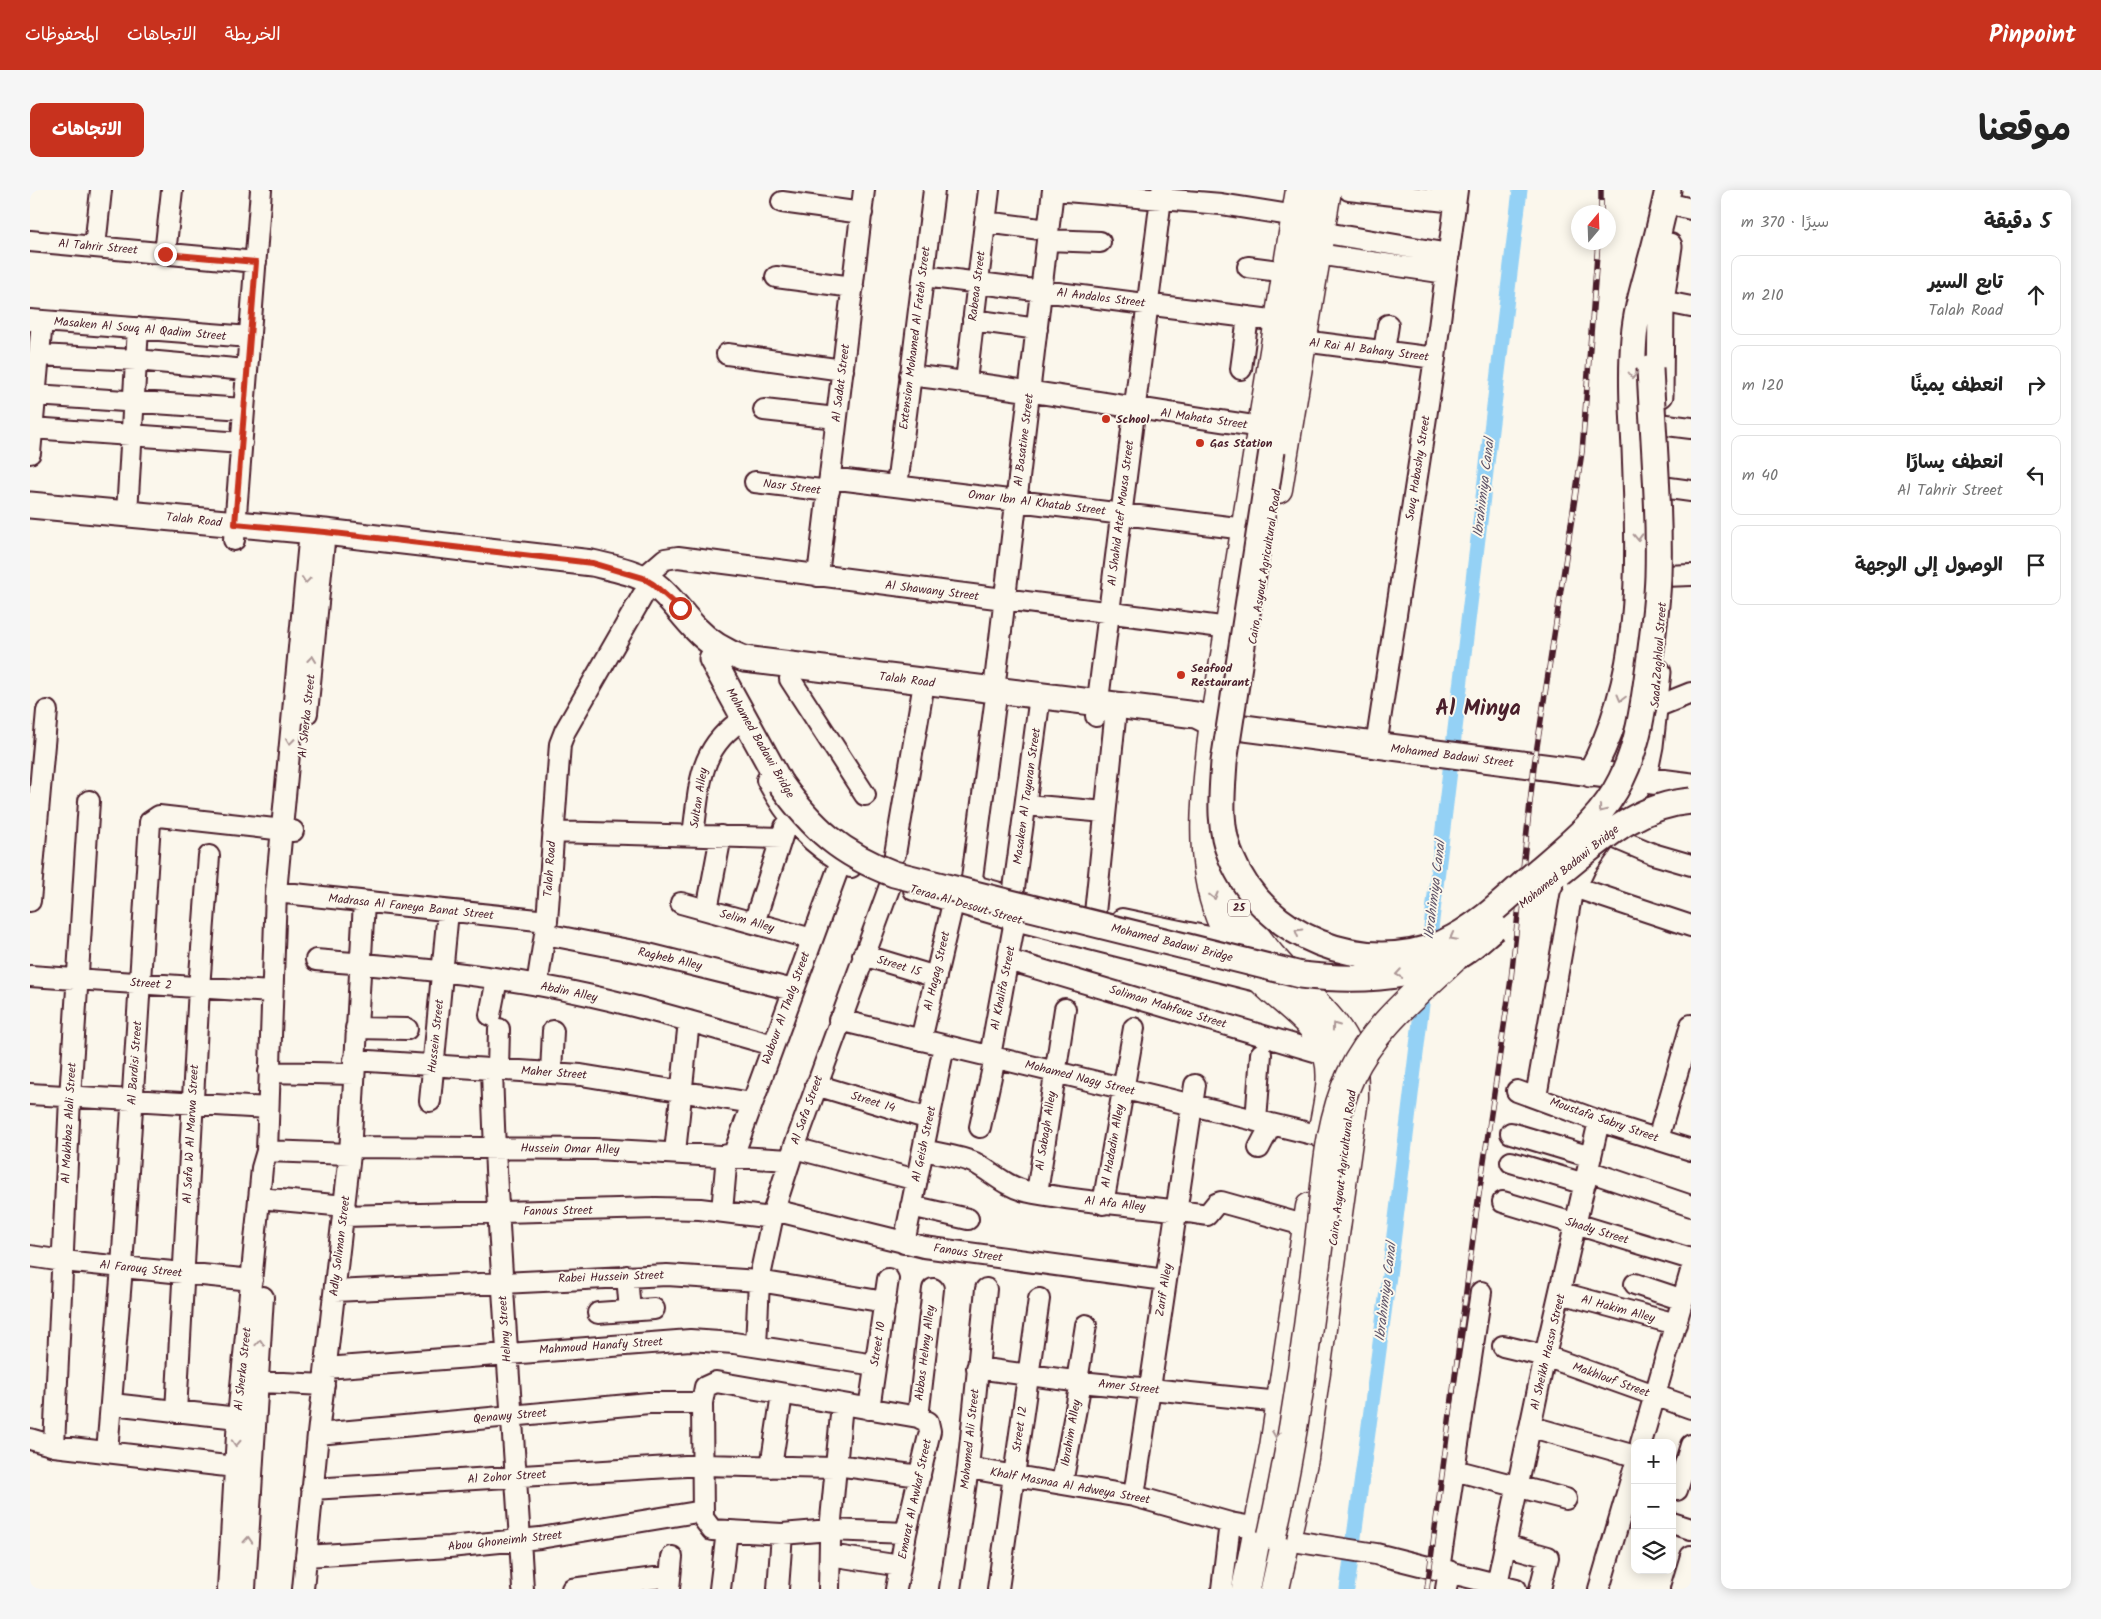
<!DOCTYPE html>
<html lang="ar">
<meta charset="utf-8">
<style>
:root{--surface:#fff;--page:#f6f6f6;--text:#222;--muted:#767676;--line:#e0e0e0;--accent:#c8321e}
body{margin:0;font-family:Kalam,"Playpen Sans Arabic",sans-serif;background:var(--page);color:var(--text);direction:rtl}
.controls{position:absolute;right:15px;bottom:15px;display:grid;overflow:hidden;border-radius:10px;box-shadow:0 2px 12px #0003}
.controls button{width:45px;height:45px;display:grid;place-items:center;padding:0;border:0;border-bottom:1px solid var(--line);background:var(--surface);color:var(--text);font:25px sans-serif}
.compass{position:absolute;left:1541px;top:15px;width:45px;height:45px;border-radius:50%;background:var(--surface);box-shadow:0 2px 12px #0003;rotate:19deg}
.stop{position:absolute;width:15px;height:15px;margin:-11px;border:4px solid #c8321e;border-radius:50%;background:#fff}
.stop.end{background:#c8321e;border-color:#fff;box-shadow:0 1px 5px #0008}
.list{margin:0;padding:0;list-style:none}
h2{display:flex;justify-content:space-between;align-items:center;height:65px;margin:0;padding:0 20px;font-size:21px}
h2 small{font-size:16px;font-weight:400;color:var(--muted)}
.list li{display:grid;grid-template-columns:32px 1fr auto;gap:15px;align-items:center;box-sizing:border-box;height:80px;margin:0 10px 10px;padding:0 10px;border:1px solid var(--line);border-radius:10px}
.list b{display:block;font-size:19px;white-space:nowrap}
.list p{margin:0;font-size:16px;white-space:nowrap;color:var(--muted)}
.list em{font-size:16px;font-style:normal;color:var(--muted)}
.icon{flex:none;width:28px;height:28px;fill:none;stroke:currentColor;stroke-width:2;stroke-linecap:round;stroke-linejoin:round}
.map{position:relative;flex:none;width:1661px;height:1399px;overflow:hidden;direction:ltr;border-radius:10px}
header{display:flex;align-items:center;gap:30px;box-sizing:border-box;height:70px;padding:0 25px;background:var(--accent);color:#fff}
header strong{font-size:24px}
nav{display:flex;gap:28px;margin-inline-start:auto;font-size:18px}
.intro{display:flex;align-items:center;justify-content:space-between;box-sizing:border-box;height:120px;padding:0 30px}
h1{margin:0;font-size:35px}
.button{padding:12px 22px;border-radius:10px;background:var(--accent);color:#fff;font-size:18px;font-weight:700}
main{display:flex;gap:30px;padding:0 30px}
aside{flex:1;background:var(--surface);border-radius:10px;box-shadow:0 2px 12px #0003}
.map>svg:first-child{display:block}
</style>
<header>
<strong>Pinpoint</strong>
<nav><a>الخريطة</a><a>الاتجاهات</a><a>المحفوظات</a></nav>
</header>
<div class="intro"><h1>موقعنا</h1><a class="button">الاتجاهات</a></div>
<main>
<aside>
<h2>5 دقيقة<small>سيرًا · 370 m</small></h2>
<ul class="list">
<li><svg class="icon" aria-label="ahead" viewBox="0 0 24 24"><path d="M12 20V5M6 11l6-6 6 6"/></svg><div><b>تابع السير</b><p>Talah Road</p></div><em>210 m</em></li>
<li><svg class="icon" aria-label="right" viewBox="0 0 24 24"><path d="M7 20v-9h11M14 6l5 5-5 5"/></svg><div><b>انعطف يمينًا</b></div><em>120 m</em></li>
<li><svg class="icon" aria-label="left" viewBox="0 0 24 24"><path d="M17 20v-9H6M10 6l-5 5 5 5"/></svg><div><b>انعطف يسارًا</b><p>Al Tahrir Street</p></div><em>40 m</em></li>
<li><svg class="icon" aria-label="arrive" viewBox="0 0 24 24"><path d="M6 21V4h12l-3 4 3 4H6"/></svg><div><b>الوصول إلى الوجهة</b></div></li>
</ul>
</aside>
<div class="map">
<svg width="1661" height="1399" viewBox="0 0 1661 1399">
<rect width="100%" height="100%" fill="#fbf7ec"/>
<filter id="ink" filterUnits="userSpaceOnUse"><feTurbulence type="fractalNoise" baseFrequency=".02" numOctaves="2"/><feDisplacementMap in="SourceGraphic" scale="10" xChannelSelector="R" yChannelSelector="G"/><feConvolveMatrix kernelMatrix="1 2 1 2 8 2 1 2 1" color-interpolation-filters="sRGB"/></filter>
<g filter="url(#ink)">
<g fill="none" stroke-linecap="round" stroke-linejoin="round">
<!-- canal -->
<path stroke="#94d1f5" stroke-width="15" d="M 1398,763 L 1490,0
M 1317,1399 L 1359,1086 L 1394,798"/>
<!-- minor casing -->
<g stroke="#4a1f2b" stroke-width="24">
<path id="minor" d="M 1024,0 L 1191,14 L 1266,26
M 1319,0 L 1425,12
M 752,12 L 832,23
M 1649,16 L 1661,19
M 955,32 L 1018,40
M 1290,42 L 1419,64
M 1017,50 L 1070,52
M 0,51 L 226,72
M 65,57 L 71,0
M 135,64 L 142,0
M 1287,64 L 1416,83
M 1218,77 L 1257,82
M 894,86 L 1249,131
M 746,87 L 823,97
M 1631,111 L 1661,117
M 0,130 L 220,147
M 943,130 L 1007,139
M 1273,151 L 1405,168
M 1354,161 L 1358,135
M 697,164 L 813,180
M 9,165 L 106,170 L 216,180
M 1211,179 L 1218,127
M 880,185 C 997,199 1114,220 1231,237
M 936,191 L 959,0
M 5,205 L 214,219
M 734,220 L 806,228
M 1629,234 L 1661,238
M 2,238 L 212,253
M 0,263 L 12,131
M 800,288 L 1215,339
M 725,292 L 799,301
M 867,296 L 904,0
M 1632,297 L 1661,301
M 97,323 L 108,138
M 204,350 L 231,0
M 788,386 L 834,0
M 1634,386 L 1661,385
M 613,388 L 635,369 L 648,367 L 1199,438
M 760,489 L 835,605
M 964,500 L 1023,0
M 965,514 L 942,688 L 948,697 L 966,702
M 1626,517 L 1661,503
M 277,523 L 295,342
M 1066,526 L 1132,0
M 1346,556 L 1405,168 L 1427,0
M 737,590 C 757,628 782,657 821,677
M 996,615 L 1075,622
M 523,642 L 751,648
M 663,645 C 670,595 668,557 715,528
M 1578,645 L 1623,664 L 1661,675
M 865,664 L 892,505
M 1544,697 L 1661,736
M 884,700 L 985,730 L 1235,793
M 246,702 L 517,731
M 983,706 L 1010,506
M 0,711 L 17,521
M 651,713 L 782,749
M 677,720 L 691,646
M 1065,723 L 1085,529
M 1092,729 L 1203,752
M 724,733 L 755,637
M 515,744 L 614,763 L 763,800
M 833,765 L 906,787
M 286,770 C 360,776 435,782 508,795 C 588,809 665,833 743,855
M 978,770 L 1298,865
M 0,786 L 241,802
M 507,795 L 517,731 L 530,554 L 535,541 L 613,405
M 460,825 L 467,789
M 809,830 L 1291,946
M 326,838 L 377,839
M 891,850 L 923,713
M 960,866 L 985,730
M 324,870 L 551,885 L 722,913
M 462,879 C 467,1053 483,1226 493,1399
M 468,879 L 469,839
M 239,882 L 324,884
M 521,883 L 523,841
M 786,895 L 899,929
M 1487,901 L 1569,931 L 1661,960
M 0,904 L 238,918
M 1506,907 L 1541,707 L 1556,676 L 1602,613 L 1613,591
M 400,911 L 418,721
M 1226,931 L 1231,864
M 950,937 L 965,868
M 1481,943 L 1561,967
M 1628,949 L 1661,835
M 320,957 L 565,959 L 760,970
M 764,958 L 887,990
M 1229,958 L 1241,935
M 893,960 C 910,964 929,966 945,973 C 962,982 975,996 995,1001 C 1055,1014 1117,1015 1177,1025 L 1186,1014 L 1191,1012 L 1277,1036
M 237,961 L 320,964
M 645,962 L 659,831
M 703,966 L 811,671
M 1481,972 L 1555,994
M 1558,981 L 1661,1016
M 1007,1003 L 1035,819
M 229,1008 L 315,1016
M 1473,1012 L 1661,1069
M 1073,1014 L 1104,838
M 881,1016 L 938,1029
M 744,1020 L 894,1057 L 1135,1090
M 692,1021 L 697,965
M 314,1026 L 626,1018 L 670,1019 L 742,1028
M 874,1053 L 914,856
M 0,1066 L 33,1071 L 222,1090
M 597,1086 L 600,1121
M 1605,1094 L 1653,1110
M 305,1101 L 637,1085 L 729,1091 L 855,1112
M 1531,1103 L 1646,1134
M 568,1123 L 624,1119
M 726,1156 L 729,1091 L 744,1020 L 764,958 L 861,693
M 1473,1156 L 1515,1166 L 1661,1218
M 296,1178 L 660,1150 L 704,1153 L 845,1175
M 947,1178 L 1051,1192 L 1250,1212
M 214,1191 L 294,1195
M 1047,1191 L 1056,1135
M 82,1214 L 208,1228
M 839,1219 L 858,1089
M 146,1222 L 169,798 L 179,666
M 888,1227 L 903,1099
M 1502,1237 L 1605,1266
M 288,1244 L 619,1213 L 672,1213
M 0,1249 L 24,1256 L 205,1277
M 1611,1253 L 1661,1081
M 24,1256 L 40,908 L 59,611
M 77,1262 L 92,1077 L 120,632 L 129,626 L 263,641
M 806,1275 L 890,1286
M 741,1277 L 752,1204
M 938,1278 L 1104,1306 L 1200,1333 L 1228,1338
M 1424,1280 L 1536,1309
M 1032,1293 L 1051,1192
M 282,1299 L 672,1275 L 805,1278
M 1647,1300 L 1661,1255
M 1104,1306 L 1165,895
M 1642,1333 L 1661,1339
M 800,1340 L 812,1214
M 1257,1350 L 1346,1364 L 1486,1399
M 1475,1355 L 1518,1367 L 1510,1399
M 800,1365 L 870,1376
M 276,1366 L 419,1357 L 510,1348 L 673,1321
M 1409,1379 L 1451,1102
M 1467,1394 L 1515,1166 L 1569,931
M 198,1399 L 208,1228 L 232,978 L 237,961 L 246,702 L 280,341
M 215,1399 L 233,1107
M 273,1399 L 288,1244 L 320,964 L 334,712
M 542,1399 L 640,1386
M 639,1399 L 642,1367
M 690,1399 L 697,1341
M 748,1399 L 752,1344
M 799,1399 L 800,1351
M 866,1399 L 876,1343 L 900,1241 L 898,1232 L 888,1227 L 686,1192 L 675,1197 L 672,1213 L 673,1328 L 682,1340 L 752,1344 L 800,1340 L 876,1343
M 920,1399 L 938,1278 L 956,1099
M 968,1399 L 1009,1109
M 1192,1399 L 1200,1333
M 1416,1399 L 1419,1381
M 1569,1399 L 1605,1276
M 1651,1399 L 1661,1366"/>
</g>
<!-- major casing -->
<g stroke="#4a1f2b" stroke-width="29">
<path id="major" d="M 1630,205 L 1631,111 L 1639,56
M 0,315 L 295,342 L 562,373 C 583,378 606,382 624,394 C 641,407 651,424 666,439 C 680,454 695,462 714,469 L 1166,525 L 1184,534
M 682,469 L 750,593
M 1184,534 L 1661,596
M 1560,584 C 1616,481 1609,371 1605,258 C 1603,221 1601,184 1604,148 C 1606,120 1615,93 1622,66 C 1628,45 1633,22 1638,0
M 1613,591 L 1620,556 L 1628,482"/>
</g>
<!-- highway casing -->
<g stroke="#4a1f2b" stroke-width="31">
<path id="highway" d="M 1270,0 L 1183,540 C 1176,601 1167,669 1190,727 C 1200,752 1216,774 1235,793 C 1257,815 1290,834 1298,866 C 1305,890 1296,920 1292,944
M 1248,299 L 1297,0
M 1197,658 C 1198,729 1237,762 1282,810 C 1296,825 1311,840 1318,859 C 1324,875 1324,891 1324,908 L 1274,1268 L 1245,1399
M 1216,1399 L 1244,1257 L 1280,1017"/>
</g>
<!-- minor -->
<use href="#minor" stroke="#fbf7ec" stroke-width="20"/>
<!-- major -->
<use href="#major" stroke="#fbf7ec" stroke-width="25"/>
<!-- highway -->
<use href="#highway" stroke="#fbf7ec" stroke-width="28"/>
<!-- rail casing -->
<g stroke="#4a1f2b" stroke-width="5.5">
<path id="rail" d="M 1571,22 L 1571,0
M 1397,1399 L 1447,1018 L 1481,789 L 1504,576 L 1552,262 L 1568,52"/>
</g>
<!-- rail -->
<use href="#rail" stroke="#fbf7ec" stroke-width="4" stroke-dasharray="11" stroke-linecap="butt"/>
<!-- major-bridge casing -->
<g stroke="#4a1f2b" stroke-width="29" stroke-linecap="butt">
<path id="major-bridge" d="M 1242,261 L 1194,572 C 1192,604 1188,636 1201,667 C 1234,748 1333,786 1413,753 C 1449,737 1480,705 1510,679 C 1540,653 1573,627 1591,590 C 1608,556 1613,519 1618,482 C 1622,450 1627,418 1628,386 C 1630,317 1623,247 1620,178
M 750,593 C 783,639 811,664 864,684 L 1271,785 C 1320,791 1375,790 1422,769 C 1438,762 1451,748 1465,737
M 1530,683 C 1571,650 1607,615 1661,611"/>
</g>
<!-- highway-bridge casing -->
<g stroke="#4a1f2b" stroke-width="31" stroke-linecap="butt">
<path id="highway-bridge" d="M 1242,1345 C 1264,1249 1276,1156 1288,1058 C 1296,1001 1296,937 1321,885 C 1343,838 1386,804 1423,769"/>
</g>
<!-- major-bridge -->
<use href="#major-bridge" stroke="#fbf7ec" stroke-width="25"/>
<!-- highway-bridge -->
<use href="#highway-bridge" stroke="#fbf7ec" stroke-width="28"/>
</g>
<!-- one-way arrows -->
<defs><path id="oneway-chevron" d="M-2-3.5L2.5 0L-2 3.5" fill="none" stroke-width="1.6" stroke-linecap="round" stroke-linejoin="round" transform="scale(1.25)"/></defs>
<g stroke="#ab9695">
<use href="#oneway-chevron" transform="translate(1603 185) rotate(90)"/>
<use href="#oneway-chevron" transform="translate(1608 347) rotate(88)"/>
<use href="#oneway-chevron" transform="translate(276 390) rotate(96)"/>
<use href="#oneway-chevron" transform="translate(282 469) rotate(-84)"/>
<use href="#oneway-chevron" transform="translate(1591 508) rotate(105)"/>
<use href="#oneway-chevron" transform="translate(260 551) rotate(96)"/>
<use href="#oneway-chevron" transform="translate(1572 619) rotate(128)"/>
<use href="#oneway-chevron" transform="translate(1184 706) rotate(76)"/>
<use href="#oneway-chevron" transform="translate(1268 742) rotate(-150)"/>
<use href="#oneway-chevron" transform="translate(1423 747) rotate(152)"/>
<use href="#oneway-chevron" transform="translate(1369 784) rotate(171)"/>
<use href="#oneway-chevron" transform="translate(1305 836) rotate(-126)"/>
<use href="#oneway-chevron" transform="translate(230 1153) rotate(-86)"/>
<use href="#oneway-chevron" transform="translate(1246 1244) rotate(98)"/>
<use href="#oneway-chevron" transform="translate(206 1253) rotate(93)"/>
<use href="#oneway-chevron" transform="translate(218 1350) rotate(-87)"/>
</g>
</g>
<g fill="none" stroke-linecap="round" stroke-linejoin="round" filter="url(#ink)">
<!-- route -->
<path stroke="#c8321e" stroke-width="6" d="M 135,64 L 226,72 L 205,334 L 295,342 L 562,373 L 613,388 L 623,394 L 650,418"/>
</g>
<!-- markers -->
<g fill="#c8321e" stroke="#fbf7ec" stroke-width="2">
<circle cx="1076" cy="229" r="5"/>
<circle cx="1170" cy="253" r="5"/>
<circle cx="1151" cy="485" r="5"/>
</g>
<g text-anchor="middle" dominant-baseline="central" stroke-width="4" stroke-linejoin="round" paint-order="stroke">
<!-- shield labels -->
<rect fill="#fbf7ec" stroke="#7f6065" stroke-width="1" x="1198" y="709.5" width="22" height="17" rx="4"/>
<g font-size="11" font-weight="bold" fill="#4a1f2b">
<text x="1209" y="718">25</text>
</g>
<!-- street labels -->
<g font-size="12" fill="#4a1f2b" stroke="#fbf7ec">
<text transform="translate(68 57) rotate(5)">Al Tahrir Street</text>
<text transform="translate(947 96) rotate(-83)">Rabeaa Street</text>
<text transform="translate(1071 108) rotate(7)">Al Andalos Street</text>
<text transform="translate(110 139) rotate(5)">Masaken Al Souq Al Qadim Street</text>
<text transform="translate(885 148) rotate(-83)">Extension Mohamed Al Fateh Street</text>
<text transform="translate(1339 160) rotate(7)">Al Rai Al Bahary Street</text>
<text transform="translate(811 193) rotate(-83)">Al Sadat Street</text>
<text transform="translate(1174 229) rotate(8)">Al Mahata Street</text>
<text transform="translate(994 250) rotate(-83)">Al Basatine Street</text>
<text transform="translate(1388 278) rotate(-81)">Souq Habashy Street</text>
<text transform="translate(762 297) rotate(7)">Nasr Street</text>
<text transform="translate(1007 313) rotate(7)">Omar Ibn Al Khatab Street</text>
<text transform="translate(1091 323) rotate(-83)">Al Shahid Atef Mousa Street</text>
<text transform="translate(164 330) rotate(6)">Talah Road</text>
<text transform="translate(1235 377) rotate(-81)">Cairo, Asyout Agricultural Road</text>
<text transform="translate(902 401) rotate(7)">Al Shawany Street</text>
<text transform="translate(1629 465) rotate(-86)">Saad Zaghloul Street</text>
<text transform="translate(877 490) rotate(7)">Talah Road</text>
<text transform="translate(277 526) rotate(-84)">Al Sherka Street</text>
<text transform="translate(730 553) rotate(60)">Mohamed Badawi Bridge</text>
<text transform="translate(1422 566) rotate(7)">Mohamed Badawi Street</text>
<text transform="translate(997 606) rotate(-82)">Masaken Al Tayaran Street</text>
<text transform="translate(669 608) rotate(-81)">Sultan Alley</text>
<text transform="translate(1539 677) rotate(-39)">Mohamed Badawi Bridge</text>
<text transform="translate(520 679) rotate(-86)">Talah Road</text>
<text transform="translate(936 715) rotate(16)">Teraa Al Desout Street</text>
<text transform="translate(381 717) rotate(6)">Madrasa Al Faneya Banat Street</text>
<text transform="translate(717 731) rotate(16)">Selim Alley</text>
<text transform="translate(1142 753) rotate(14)">Mohamed Badawi Bridge</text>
<text transform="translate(640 769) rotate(13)">Ragheb Alley</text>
<text transform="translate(869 776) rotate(17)">Street 15</text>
<text transform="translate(907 781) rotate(-77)">Al Hagag Street</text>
<text transform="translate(121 794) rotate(4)">Street 2</text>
<text transform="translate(973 798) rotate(-79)">Al Khalifa Street</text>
<text transform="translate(539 802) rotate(12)">Abdin Alley</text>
<text transform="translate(1138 817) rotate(17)">Soliman Mahfouz Street</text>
<text transform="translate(756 818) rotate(-70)">Wabour Al Thalg Street</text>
<text transform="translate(406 846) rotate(-84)">Hussein Street</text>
<text transform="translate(105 873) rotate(-86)">Al Bardisi Street</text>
<text transform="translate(524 883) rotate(4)">Maher Street</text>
<text transform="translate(1050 888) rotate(14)">Mohamed Nagy Street</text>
<text transform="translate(843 912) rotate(17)">Street 14</text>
<text transform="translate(777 920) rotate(-70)">Al Safa Street</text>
<text transform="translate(1574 930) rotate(19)">Moustafa Sabry Street</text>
<text transform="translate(39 933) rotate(-87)">Al Makhbaz Alali Street</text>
<text transform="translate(1016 941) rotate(-81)">Al Sabagh Alley</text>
<text transform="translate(161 944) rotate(-87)">Al Safa W Al Marwa Street</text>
<text transform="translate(894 954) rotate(-78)">Al Geish Street</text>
<text transform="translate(1083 956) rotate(-80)">Al Hadadin Alley</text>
<text transform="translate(540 959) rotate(1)">Hussein Omar Alley</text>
<text transform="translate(1313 978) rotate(-83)">Cairo, Asyout Agricultural Road</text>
<text transform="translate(1085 1014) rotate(6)">Al Afa Alley</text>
<text transform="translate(528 1021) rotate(-1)">Fanous Street</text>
<text transform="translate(1567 1041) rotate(17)">Shady Street</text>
<text transform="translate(310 1056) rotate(-83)">Adly Soliman Street</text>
<text transform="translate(938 1063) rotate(8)">Fanous Street</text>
<text transform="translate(111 1079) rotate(6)">Al Farouq Street</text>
<text transform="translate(581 1087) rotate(-2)">Rabei Hussein Street</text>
<text transform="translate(1134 1100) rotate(-81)">Zarif Alley</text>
<text transform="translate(1588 1119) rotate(15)">Al Hakim Alley</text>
<text transform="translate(475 1139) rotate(-94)">Helmy Street</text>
<text transform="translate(848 1154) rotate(-81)">Street 10</text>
<text transform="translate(571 1156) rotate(-4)">Mahmoud Hanafy Street</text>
<text transform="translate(1518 1162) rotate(-77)">Al Sheikh Hassn Street</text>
<text transform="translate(895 1163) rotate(-83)">Abbas Helmy Alley</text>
<text transform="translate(213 1179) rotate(-84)">Al Sherka Street</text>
<text transform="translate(1581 1190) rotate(20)">Makhlouf Street</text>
<text transform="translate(1099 1197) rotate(6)">Amer Street</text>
<text transform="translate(480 1226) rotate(-5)">Qenawy Street</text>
<text transform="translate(990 1239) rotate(-82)">Street 12</text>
<text transform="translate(1041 1243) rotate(-80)">Ibrahim Alley</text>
<text transform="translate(940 1249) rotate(-84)">Mohamed Ali Street</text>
<text transform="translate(477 1287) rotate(-4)">Al Zohor Street</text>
<text transform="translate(1040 1296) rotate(10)">Khalf Masnaa Al Adweya Street</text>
<text transform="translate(885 1309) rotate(-78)">Emarat Al Awkaf Street</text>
<text transform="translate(475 1351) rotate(-6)">Abou Ghoneimh Street</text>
</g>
<!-- poi labels -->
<g font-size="12" font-weight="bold" fill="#4a1f2b" stroke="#fbf7ec" text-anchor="start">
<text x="1086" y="229">School</text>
<text x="1180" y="253">Gas Station</text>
<text x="1161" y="478">Seafood<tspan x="1161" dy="14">Restaurant</tspan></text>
</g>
<!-- water labels -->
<g font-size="14" font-style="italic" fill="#605468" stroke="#fbf7ec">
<text transform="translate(1454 298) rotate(-83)">Ibrahimiya Canal</text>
<text transform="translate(1405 700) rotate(-83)">Ibrahimiya Canal</text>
<text transform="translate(1356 1102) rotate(-83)">Ibrahimiya Canal</text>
</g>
<!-- town labels -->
<g font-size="22" font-weight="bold" fill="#4a1f2b" stroke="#fbf7ec">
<text x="1448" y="519">Al Minya</text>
</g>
</g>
</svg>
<div class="controls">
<button>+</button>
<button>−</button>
<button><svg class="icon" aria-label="layers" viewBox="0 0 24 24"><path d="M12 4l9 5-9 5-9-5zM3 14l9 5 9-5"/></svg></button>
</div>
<svg class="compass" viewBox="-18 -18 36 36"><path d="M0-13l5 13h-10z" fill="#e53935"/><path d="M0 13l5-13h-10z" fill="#767676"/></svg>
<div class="stop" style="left:650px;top:418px"></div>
<div class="stop end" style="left:135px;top:64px"></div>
</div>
</main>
